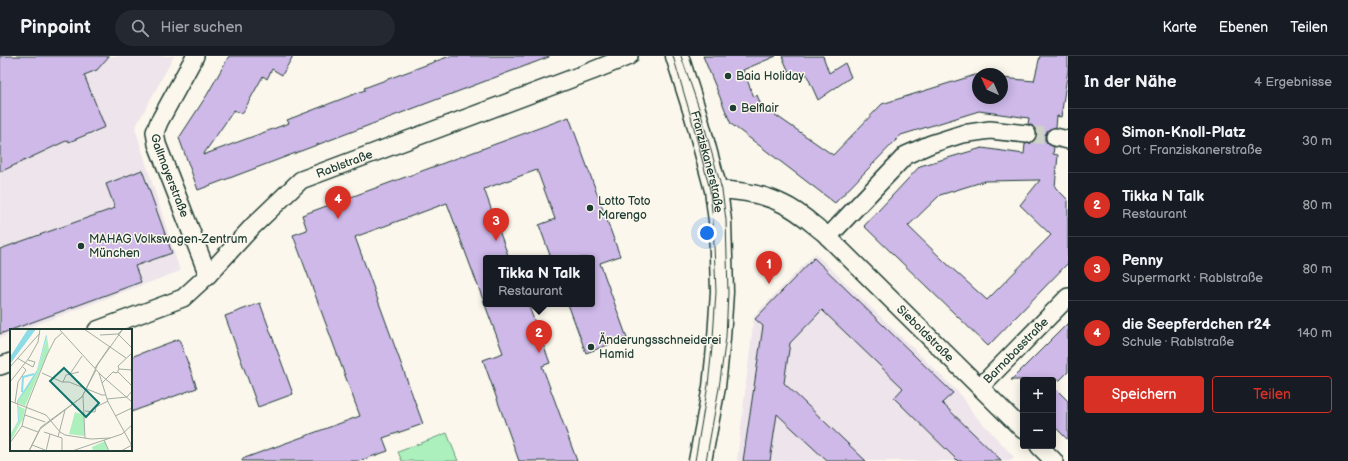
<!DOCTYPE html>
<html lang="de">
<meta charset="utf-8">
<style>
:root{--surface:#171b24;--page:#242831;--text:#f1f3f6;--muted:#9ea1a6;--line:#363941;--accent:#d93025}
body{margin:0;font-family:"Balsamiq Sans",sans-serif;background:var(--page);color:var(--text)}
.controls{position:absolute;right:12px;bottom:12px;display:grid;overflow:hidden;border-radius:4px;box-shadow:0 2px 10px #0003}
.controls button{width:36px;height:36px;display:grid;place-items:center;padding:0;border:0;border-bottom:1px solid var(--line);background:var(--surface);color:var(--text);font:20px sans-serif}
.compass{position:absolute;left:972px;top:12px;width:36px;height:36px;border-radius:50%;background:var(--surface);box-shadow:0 2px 10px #0003;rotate:315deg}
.you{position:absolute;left:707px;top:177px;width:14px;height:14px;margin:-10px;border:3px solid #fff;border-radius:50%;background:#1a73e8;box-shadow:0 0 0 6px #1a73e833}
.badge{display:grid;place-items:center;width:26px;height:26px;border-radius:50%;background:var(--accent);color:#fff;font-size:13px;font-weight:700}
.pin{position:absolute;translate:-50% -33px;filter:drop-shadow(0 1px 2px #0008)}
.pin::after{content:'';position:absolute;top:21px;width:14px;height:12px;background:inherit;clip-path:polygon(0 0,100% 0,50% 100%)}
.popup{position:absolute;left:483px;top:199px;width:112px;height:52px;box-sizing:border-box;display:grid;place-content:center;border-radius:4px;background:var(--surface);filter:drop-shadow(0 1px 3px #0005);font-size:13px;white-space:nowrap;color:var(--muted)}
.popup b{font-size:15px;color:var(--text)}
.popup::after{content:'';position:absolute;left:50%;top:100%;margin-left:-8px;border:8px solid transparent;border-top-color:var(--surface)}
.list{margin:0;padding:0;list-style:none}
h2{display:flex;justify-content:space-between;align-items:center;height:52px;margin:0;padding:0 16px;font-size:17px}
h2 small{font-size:13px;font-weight:400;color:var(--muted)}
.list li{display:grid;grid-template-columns:26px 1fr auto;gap:12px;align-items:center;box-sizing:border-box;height:64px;padding:0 16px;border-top:1px solid var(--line)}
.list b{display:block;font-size:15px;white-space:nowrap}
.list p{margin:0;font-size:13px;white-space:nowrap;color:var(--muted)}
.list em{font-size:13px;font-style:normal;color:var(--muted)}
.actions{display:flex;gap:8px;padding:12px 16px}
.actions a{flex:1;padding:9px 0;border:1px solid var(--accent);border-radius:4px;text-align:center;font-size:14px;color:var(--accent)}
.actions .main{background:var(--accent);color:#fff}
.icon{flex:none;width:22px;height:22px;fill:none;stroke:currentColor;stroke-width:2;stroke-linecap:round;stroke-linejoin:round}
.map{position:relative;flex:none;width:1068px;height:405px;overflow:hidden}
header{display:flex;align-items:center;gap:24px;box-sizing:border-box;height:56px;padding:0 20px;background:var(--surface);border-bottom:1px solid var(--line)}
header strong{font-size:19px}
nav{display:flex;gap:22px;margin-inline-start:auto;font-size:14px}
.search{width:280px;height:36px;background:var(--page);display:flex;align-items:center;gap:10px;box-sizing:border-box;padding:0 14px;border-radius:22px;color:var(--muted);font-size:15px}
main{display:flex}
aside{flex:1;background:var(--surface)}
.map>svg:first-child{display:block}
</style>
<header>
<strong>Pinpoint</strong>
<div class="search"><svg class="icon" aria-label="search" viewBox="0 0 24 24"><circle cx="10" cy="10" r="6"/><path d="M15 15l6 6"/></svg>Hier suchen</div>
<nav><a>Karte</a><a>Ebenen</a><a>Teilen</a></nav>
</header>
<main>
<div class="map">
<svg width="1068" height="405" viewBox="0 0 1068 405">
<rect width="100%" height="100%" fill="#fbf7ec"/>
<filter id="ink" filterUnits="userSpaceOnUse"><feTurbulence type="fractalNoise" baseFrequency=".025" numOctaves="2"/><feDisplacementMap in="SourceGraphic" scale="8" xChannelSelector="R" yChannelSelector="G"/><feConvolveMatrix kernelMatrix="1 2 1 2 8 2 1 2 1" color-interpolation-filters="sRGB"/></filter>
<g filter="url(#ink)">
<!-- built -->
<path fill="#eee4eb" d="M 0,0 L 174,0 L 135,72 L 180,215 L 22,274 L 11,274 L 11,278 L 0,282 Z
M 815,197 L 963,341 L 972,356 L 1014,401 L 1010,405 L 737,405 L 754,260 Z"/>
<!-- green -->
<path fill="#acf1bd" stroke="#669778" d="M 447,377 L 458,405 L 402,405 L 398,396 Z"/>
<!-- building -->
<path fill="#ceb9e9" stroke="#1f3d34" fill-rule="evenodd" d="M 0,0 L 109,0 L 97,14 L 84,19 L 105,71 L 69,86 L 68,84 L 0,116 Z
M 229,0 L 293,0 L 282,19 L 272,13 L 267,23 L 263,20 L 242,58 L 234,54 L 203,99 L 289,67 L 287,64 L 365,34 L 364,32 L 450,0 L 549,0 L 549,1 L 198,134 L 179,82 L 207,39 Z
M 703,0 L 776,0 L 743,14 L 754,41 L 757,39 L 761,49 L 833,99 L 882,48 L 975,19 L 978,19 L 978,42 L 1002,42 L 1002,22 L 1034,25 L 1040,0 L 1068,0 L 1068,14 L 1061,61 L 1057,60 L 1056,71 L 1048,74 L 1045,79 L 1045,84 L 1048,88 L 1054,91 L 1053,98 L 1058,99 L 1055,131 L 1068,144 L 1068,207 L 988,290 L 864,170 L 920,110 L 982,92 L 1024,98 L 1025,88 L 1031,87 L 1035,84 L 1037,79 L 1036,74 L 1033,70 L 1028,68 L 1029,62 L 979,55 L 901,79 L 835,147 L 731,68 ZM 1040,124 L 1020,149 L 1051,179 L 987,244 L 945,206 L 908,170 L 940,139 L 985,125 Z
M 782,0 L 823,0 L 829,17 L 845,7 L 851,21 L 818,44 L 805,15 L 791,21 Z
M 569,61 L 620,200 L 600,207 L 627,282 L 586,297 L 568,248 L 592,248 L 592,202 L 551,202 L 539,169 L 555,163 L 537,114 L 484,133 L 509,202 L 486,202 L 486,248 L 528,248 L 550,307 L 542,310 L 577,405 L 519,405 L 483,304 L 503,297 L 447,147 L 355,181 L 423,368 L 383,382 L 388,395 L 359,405 L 242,405 L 242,403 L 360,360 L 293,179 L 307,174 L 302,159 Z
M 142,114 L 172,197 L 135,210 L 141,226 L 0,278 L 0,193 L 115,152 L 106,128 Z
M 814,202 L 953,337 L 942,347 L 1002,405 L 958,405 L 894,342 L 903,332 L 822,254 L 790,287 L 784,327 L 866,405 L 827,405 L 777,358 L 770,405 L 743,405 L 763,270 L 755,263 Z
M 260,247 L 293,338 L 258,351 L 225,260 Z
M 1068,267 L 1068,316 L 1060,324 L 1011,324 Z
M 179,283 L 197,332 L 131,356 L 131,301 Z
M 1053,330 L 1068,345 L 1068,384 L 1053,369 Z"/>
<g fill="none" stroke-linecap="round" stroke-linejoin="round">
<!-- street-tunnel -->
<path stroke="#cfd2c7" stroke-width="17" stroke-dasharray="17 8" stroke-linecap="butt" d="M 1027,78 L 1055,81"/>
<!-- street casing -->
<g stroke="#1f3d34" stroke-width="20">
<g id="street">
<path id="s1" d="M 195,0 L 159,66 L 155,76 L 157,88 L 208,219"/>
<path d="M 1055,81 L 1068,84"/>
<path id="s2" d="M 716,134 C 739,134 763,138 783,148 C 799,155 811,167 824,177 L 1023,374"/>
<path d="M 828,181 L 906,99 L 931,88 L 962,78 L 990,74 L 1027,78"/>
<path id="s3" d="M 97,274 L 183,242 L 208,219 L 253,170 L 301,124 L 592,15 L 629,0"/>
<path d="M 0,310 L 11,306"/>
<path id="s4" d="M 980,331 L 1068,241"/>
<path d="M 1039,390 L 1054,405"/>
</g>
</g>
<!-- secondary casing -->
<g stroke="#1f3d34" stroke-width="25">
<g id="secondary">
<path id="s5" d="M 677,0 L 696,60 L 716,134 L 720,165 L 722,236 L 719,282 L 714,331 L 700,405"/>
</g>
</g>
<!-- street -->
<use href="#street" stroke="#fbf7ec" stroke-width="17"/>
<!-- secondary -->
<use href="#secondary" stroke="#fbf7ec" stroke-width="22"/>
<!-- tram -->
<path stroke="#1f3d34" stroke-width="1" d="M 673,0 L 691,61 L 710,134 L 713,166 L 716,236 L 713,282 L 708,329 L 695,405
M 681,0 L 701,58 L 722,134 L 726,164 L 728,237 L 726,281 L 719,332 L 706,405"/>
</g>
</g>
<!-- markers -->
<g fill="#1f3d34" stroke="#fbf7ec" stroke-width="1.5">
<circle cx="728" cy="20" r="4"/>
<circle cx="733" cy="52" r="4"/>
<circle cx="590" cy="152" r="4"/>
<circle cx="81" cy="190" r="4"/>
<circle cx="591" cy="291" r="4"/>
</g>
<g text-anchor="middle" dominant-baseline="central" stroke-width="3" stroke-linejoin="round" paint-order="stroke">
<!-- poi labels -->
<g font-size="12" fill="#1f3d34" stroke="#fbf7ec" text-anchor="start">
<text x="736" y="20">Baia Holiday</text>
<text x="741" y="52">Belflair</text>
<text x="598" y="145">Lotto Toto<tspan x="598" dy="14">Marengo</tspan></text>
<text x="89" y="183">MAHAG Volkswagen-Zentrum<tspan x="89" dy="14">München</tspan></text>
<text x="599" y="284">Änderungsschneiderei<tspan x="599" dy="14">Hamid</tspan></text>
</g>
<!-- street labels -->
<g font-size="12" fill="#1f3d34" stroke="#fbf7ec">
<text stroke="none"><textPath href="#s5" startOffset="110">Franziskanerstraße</textPath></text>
<text stroke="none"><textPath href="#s3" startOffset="305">Rablstraße</textPath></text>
<text stroke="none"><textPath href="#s1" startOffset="132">Gallmayerstraße</textPath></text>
<text stroke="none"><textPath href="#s2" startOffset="262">Sieboldstraße</textPath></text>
<text stroke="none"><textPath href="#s4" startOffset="51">Barnabasstraße</textPath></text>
</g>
</g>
<!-- overview -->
<g transform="translate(10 273)">
<rect width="122" height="122" fill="#fbf7ec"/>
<path d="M 37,8 L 39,21 L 15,77 L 8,74 L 8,72 L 27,43 ZM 8,77 L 15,80 L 13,90 L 0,113 L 0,106 L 9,92 ZM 65,83 L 74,86 L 74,107 L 59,105 ZM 95,112 L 98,122 L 83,122 L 82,118 Z" fill="#acf1bd"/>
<path d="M 18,0 L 26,0 L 0,35 L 0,28 ZM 36,6 L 37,7 L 27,43 L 18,58 L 8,72 L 9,92 L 0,106 L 8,92 L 7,72 L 27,41 Z" fill="#8cdce8"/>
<path fill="none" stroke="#8cdce8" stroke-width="2" d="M 12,63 L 13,48 L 24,45"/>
<path fill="none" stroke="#a3ada2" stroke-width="1" d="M 49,0 L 91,46 L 122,73M 74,0 L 116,29M 108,5 L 122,19M 90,6 L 108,5 L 113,0M 7,29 L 23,38 L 25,33 L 18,31M 0,38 L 30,4M 85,39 L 100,17M 109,40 L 108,37 L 122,24M 109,40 L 122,41M 108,43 L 122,57M 32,44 L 52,53 L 59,53 L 92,66 L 96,66M 89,44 L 98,73 L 122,117M 60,45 L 72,27M 0,53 L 19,29 L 28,13 L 30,0M 53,53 L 56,46 L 69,43M 92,54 L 103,43 L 107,44 L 109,40M 73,67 L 75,109M 97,70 L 117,68 L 122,62M 0,72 L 36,86 L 50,103 L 55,106 L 81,110 L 100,109M 5,74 L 8,53 L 16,41 L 13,38M 75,82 L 85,83 L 86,78 L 98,72M 15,86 L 35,93M 105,87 L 122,79M 12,97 L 28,103M 34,103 L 52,109 L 52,122M 48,108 L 55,81M 94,111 L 99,122M 0,114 L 12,97 L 17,76 L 37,26 L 45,10 L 52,4M 22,116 L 35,121M 19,122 L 31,98 L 72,68 L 86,41M 19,122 L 30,100 L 72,68 L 88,35 L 113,0M 36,122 L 40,105M 62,122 L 112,105 L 122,96M 111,122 L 122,116"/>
<path fill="#0f766e" fill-opacity="0.15" stroke="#0f766e" stroke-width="2" d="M 54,39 L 89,74 L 76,88 L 40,52 Z"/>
<rect width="122" height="122" fill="none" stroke="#1f3d34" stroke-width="2"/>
</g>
</svg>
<div class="controls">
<button>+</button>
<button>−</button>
</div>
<svg class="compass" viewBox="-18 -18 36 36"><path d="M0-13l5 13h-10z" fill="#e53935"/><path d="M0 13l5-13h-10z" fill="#9ea1a6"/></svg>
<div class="you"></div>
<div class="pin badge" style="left:769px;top:228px">1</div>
<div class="pin badge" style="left:539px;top:297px">2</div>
<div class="popup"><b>Tikka N Talk</b>Restaurant</div>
<div class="pin badge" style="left:496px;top:185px">3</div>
<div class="pin badge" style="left:338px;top:163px">4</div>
</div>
<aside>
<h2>In der Nähe<small>4 Ergebnisse</small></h2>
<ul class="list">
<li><span class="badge">1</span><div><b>Simon-Knoll-Platz</b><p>Ort · Franziskanerstraße</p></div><em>30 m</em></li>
<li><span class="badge">2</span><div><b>Tikka N Talk</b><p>Restaurant</p></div><em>80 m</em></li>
<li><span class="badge">3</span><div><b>Penny</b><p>Supermarkt · Rablstraße</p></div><em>80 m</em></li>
<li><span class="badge">4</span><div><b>die Seepferdchen r24</b><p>Schule · Rablstraße</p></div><em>140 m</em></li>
</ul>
<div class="actions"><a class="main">Speichern</a><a>Teilen</a></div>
</aside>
</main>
